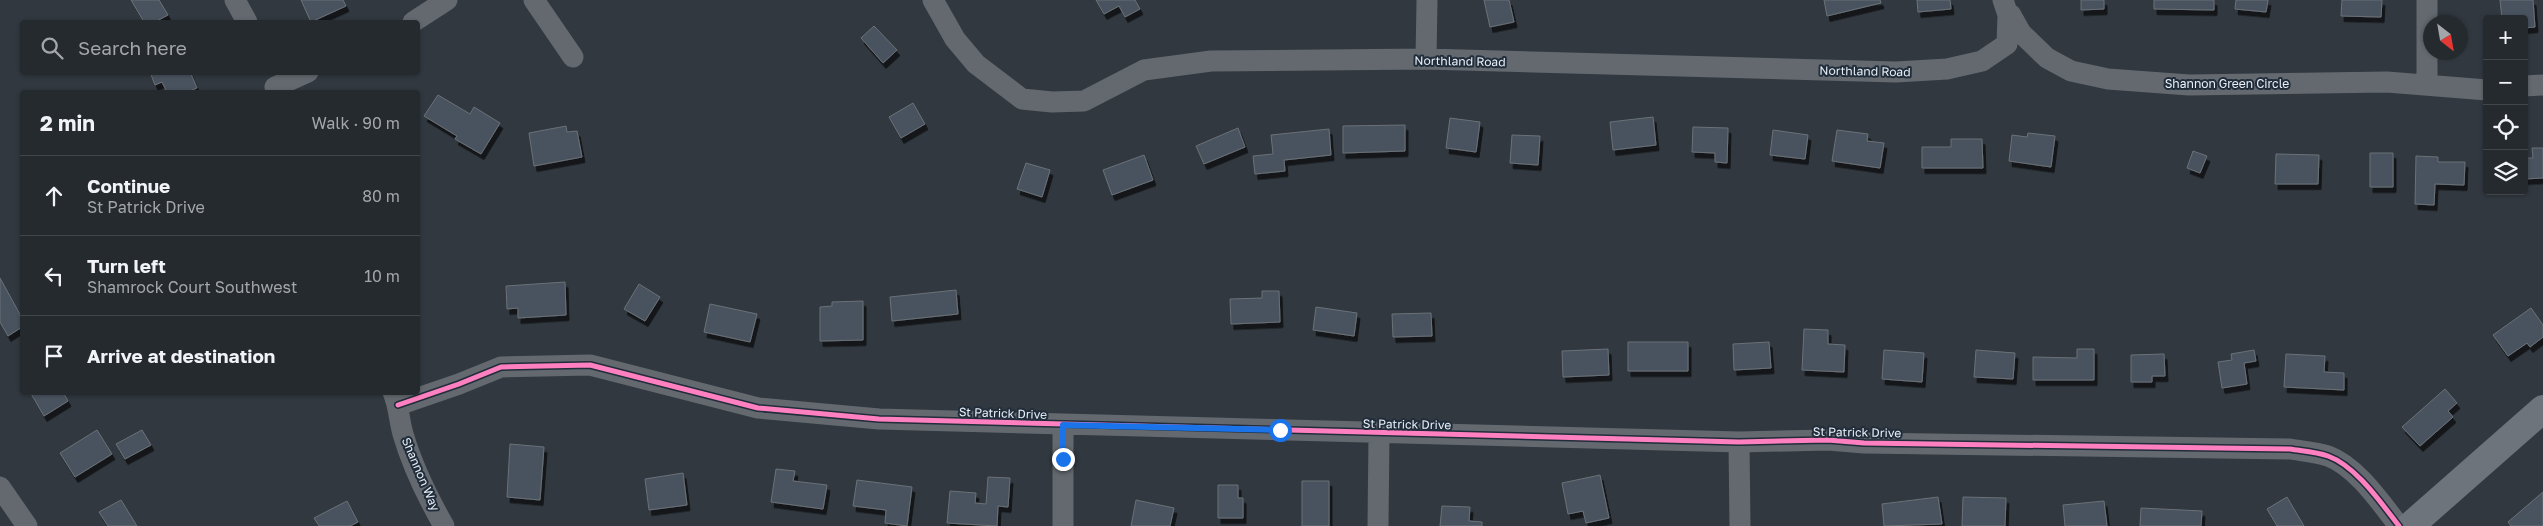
<!DOCTYPE html>
<meta charset="utf-8">
<style>
:root{--surface:#252a2f;--page:#2d3237;--text:#f1f3f6;--muted:#a3a7aa;--line:#42464b}
body{margin:0;font-family:"Golos Text",sans-serif;background:var(--page);color:var(--text)}
.controls{position:absolute;right:15px;top:15px;display:grid;overflow:hidden;border-radius:5px;box-shadow:0 1px 4px #0004}
.controls button{width:45px;height:45px;display:grid;place-items:center;padding:0;border:0;border-bottom:1px solid var(--line);background:var(--surface);color:var(--text);font:25px sans-serif}
.compass{position:absolute;left:2423px;top:15px;width:45px;height:45px;border-radius:50%;background:var(--surface);box-shadow:0 1px 4px #0004;rotate:149deg}
.stop{position:absolute;width:15px;height:15px;margin:-11px;border:4px solid #1a73e8;border-radius:50%;background:#fff}
.stop.end{background:#1a73e8;border-color:#fff;box-shadow:0 1px 5px #0008}
.list{margin:0;padding:0;list-style:none}
h2{display:flex;justify-content:space-between;align-items:center;height:65px;margin:0;padding:0 20px;font-size:21px}
h2 small{font-size:16px;font-weight:400;color:var(--muted)}
.list li{display:grid;grid-template-columns:32px 1fr auto;gap:15px;align-items:center;box-sizing:border-box;height:80px;padding:0 20px;border-top:1px solid var(--line)}
.list b{display:block;font-size:19px;white-space:nowrap}
.list p{margin:0;font-size:16px;white-space:nowrap;color:var(--muted)}
.list em{font-size:16px;font-style:normal;color:var(--muted)}
.icon{flex:none;width:28px;height:28px;fill:none;stroke:currentColor;stroke-width:2;stroke-linecap:round;stroke-linejoin:round}
.map{position:relative;flex:none;width:2543px;height:526px;overflow:hidden}
.search{position:absolute;background:var(--surface);box-shadow:0 1px 4px #0004;left:20px;top:20px;width:400px;height:55px;display:flex;align-items:center;gap:12px;box-sizing:border-box;padding:0 18px;border-radius:5px;color:var(--muted);font-size:19px}
.panel{position:absolute;background:var(--surface);box-shadow:0 1px 4px #0004;left:20px;top:90px;width:400px;height:305px;border-radius:5px}
.map>svg:first-child{display:block}
</style>
<div class="map">
<svg width="2543" height="526" viewBox="0 0 2543 526">
<defs>
<filter id="shadow"><feDropShadow dx="3" dy="5.5" stdDeviation="0" flood-color="#0009"/></filter>
</defs>
<rect width="100%" height="100%" fill="#31383f"/>
<!-- building -->
<path fill="#48535e" stroke="#6b7177" filter="url(#shadow)" d="M 131,0 L 159,0 L 168,15 L 155,22 L 144,22 Z
M 301,0 L 343,0 L 346,6 L 311,22 Z
M 1096,0 L 1135,0 L 1140,9 L 1125,17 L 1119,6 L 1104,14 Z
M 1484,0 L 1509,0 L 1514,22 L 1490,27 Z
M 1824,0 L 1880,0 L 1881,3 L 1827,16 Z
M 1917,0 L 1950,0 L 1951,9 L 1918,12 Z
M 2081,0 L 2104,0 L 2104,9 L 2081,10 Z
M 2154,0 L 2214,0 L 2214,10 L 2154,9 Z
M 2236,0 L 2268,0 L 2266,12 L 2235,9 Z
M 2342,0 L 2382,0 L 2381,17 L 2341,16 Z
M 2500,0 L 2533,0 L 2535,27 L 2524,28 L 2524,19 L 2502,19 Z
M 874,26 L 897,50 L 883,63 L 861,38 Z
M 150,72 L 190,72 L 197,88 L 187,92 L 167,92 L 162,82 L 155,85 Z
M 438,95 L 470,114 L 474,107 L 500,123 L 481,154 L 455,139 L 457,136 L 424,116 Z
M 913,103 L 925,124 L 901,138 L 889,117 Z
M 1653,117 L 1656,145 L 1613,150 L 1610,122 Z
M 1450,118 L 1480,122 L 1476,152 L 1446,148 Z
M 1405,125 L 1405,151 L 1343,153 L 1343,126 Z
M 566,126 L 567,132 L 577,131 L 582,157 L 534,166 L 529,133 Z
M 1693,127 L 1728,128 L 1727,163 L 1715,162 L 1715,153 L 1692,152 Z
M 1238,128 L 1245,147 L 1204,164 L 1196,146 Z
M 1329,129 L 1331,155 L 1284,160 L 1285,171 L 1255,174 L 1253,156 L 1273,154 L 1271,135 Z
M 1773,130 L 1808,135 L 1805,159 L 1770,155 Z
M 1837,130 L 1868,134 L 1867,141 L 1884,143 L 1880,168 L 1832,161 Z
M 2028,133 L 2055,136 L 2051,167 L 2009,161 L 2012,135 L 2027,137 Z
M 1512,135 L 1540,136 L 1538,165 L 1510,163 Z
M 1951,139 L 1982,139 L 1983,168 L 1922,168 L 1922,147 L 1951,147 Z
M 2532,148 L 2543,148 L 2543,178 L 2524,179 L 2524,158 L 2533,158 Z
M 2193,151 L 2207,156 L 2200,173 L 2187,168 Z
M 2370,153 L 2393,153 L 2393,187 L 2370,187 Z
M 2276,154 L 2319,155 L 2318,184 L 2275,184 Z
M 1144,155 L 1153,180 L 1112,195 L 1103,170 Z
M 2416,156 L 2438,157 L 2438,162 L 2465,162 L 2464,185 L 2435,184 L 2434,205 L 2415,204 Z
M 1026,163 L 1050,170 L 1042,197 L 1017,189 Z
M 0,278 L 22,318 L 22,327 L 8,336 L 0,322 Z
M 565,282 L 566,315 L 518,318 L 518,308 L 507,309 L 506,286 Z
M 639,284 L 660,297 L 645,321 L 624,309 Z
M 956,290 L 958,314 L 892,321 L 890,297 Z
M 1262,291 L 1279,291 L 1280,322 L 1231,324 L 1230,299 L 1262,298 Z
M 863,301 L 863,340 L 820,341 L 820,307 L 832,306 L 832,302 Z
M 710,304 L 757,314 L 750,342 L 704,332 Z
M 1316,307 L 1357,313 L 1354,336 L 1313,330 Z
M 2531,308 L 2543,325 L 2543,337 L 2530,347 L 2527,343 L 2508,356 L 2493,335 Z
M 1431,313 L 1432,336 L 1393,337 L 1392,314 Z
M 1804,329 L 1828,330 L 1828,344 L 1845,345 L 1844,372 L 1802,370 Z
M 1628,342 L 1688,342 L 1688,371 L 1628,371 Z
M 1769,342 L 1771,368 L 1734,370 L 1733,344 Z
M 1608,349 L 1609,375 L 1563,377 L 1562,351 Z
M 2077,349 L 2094,349 L 2094,380 L 2033,380 L 2033,357 L 2077,358 Z
M 1884,350 L 1924,353 L 1922,382 L 1882,379 Z
M 1976,350 L 2015,353 L 2013,379 L 1974,377 Z
M 2254,350 L 2256,361 L 2244,363 L 2247,384 L 2222,388 L 2218,362 L 2232,360 L 2231,354 Z
M 2164,354 L 2165,376 L 2152,376 L 2152,382 L 2131,382 L 2131,355 Z
M 2286,354 L 2325,356 L 2324,372 L 2344,373 L 2344,390 L 2284,387 Z
M 2445,389 L 2457,403 L 2448,411 L 2453,417 L 2420,446 L 2402,427 Z
M 30,392 L 63,392 L 68,401 L 44,416 Z
M 97,430 L 112,454 L 75,477 L 60,453 Z
M 142,430 L 151,445 L 125,459 L 116,444 Z
M 510,444 L 544,447 L 540,500 L 507,497 Z
M 776,469 L 795,471 L 793,481 L 827,485 L 823,509 L 771,502 Z
M 683,473 L 687,505 L 649,510 L 645,479 Z
M 1600,475 L 1609,518 L 1586,523 L 1583,511 L 1568,514 L 1562,483 Z
M 988,477 L 1010,478 L 1008,507 L 998,506 L 997,526 L 947,523 L 950,491 L 976,493 L 975,503 L 986,504 Z
M 857,480 L 912,487 L 907,526 L 885,523 L 886,510 L 853,506 Z
M 1302,481 L 1329,481 L 1329,526 L 1302,526 Z
M 1218,485 L 1238,485 L 1238,498 L 1243,498 L 1243,518 L 1218,518 Z
M 2543,492 L 2543,526 L 2511,526 L 2508,522 Z
M 1938,497 L 1942,524 L 1884,526 L 1882,504 Z
M 1963,497 L 2006,498 L 2005,526 L 1962,526 Z
M 2287,497 L 2304,526 L 2277,526 L 2267,509 Z
M 121,500 L 137,526 L 108,526 L 99,512 Z
M 1136,500 L 1174,508 L 1170,526 L 1131,526 Z
M 347,501 L 358,522 L 350,526 L 319,526 L 314,518 Z
M 2104,501 L 2107,526 L 2065,526 L 2063,505 Z
M 1442,506 L 1470,507 L 1469,521 L 1482,522 L 1482,526 L 1440,526 Z
M 2141,508 L 2202,511 L 2201,526 L 2140,526 Z"/>
<g fill="none" stroke-linecap="round" stroke-linejoin="round">
<!-- street -->
<path stroke="#63696f" stroke-width="21" d="M 235,0 L 247,22
M 534,0 L 573,57
M 933,0 L 955,39 L 976,64 L 1022,99 L 1052,102 L 1084,101 L 1144,70 L 1211,61 L 1426,59 L 1896,72 L 1947,69 L 1982,61 L 2007,44 L 2008,15
M 2003,0 L 2008,15 L 2011,15 L 2021,33 L 2047,58 L 2071,71 L 2108,79 L 2189,85 L 2387,82 L 2487,90
M 413,22 L 447,0
M 1426,59 L 1427,0
M 2427,85 L 2427,0
M 2524,86 L 2543,85
M 275,87 L 308,72
M 393,392 C 399,406 399,420 403,434 C 412,465 428,498 444,526
M 398,405 L 459,384 L 501,367 L 590,365 L 758,408 L 879,419 L 1739,442 L 1828,440 L 1864,443 L 2290,449 C 2302,451 2316,452 2328,456 C 2356,466 2381,503 2399,526
M 1739,442 L 1740,526
M 0,487 L 27,526
M 1063,526 L 1063,425
M 1378,526 L 1379,433"/>
<!-- secondary -->
<path stroke="#6d747c" stroke-width="28" d="M 2410,526 L 2543,409"/>
<!-- cycleway casing -->
<g stroke="#212d3a" stroke-width="8">
<path id="cycleway" d="M 398,405 L 459,384 L 501,367 L 590,365 L 758,408 L 879,419 L 1739,442 L 1828,440 L 1864,443 L 2290,449 C 2302,451 2316,452 2328,456 C 2356,466 2381,503 2399,526"/>
</g>
<!-- cycleway -->
<use href="#cycleway" stroke="#ff80c0" stroke-width="5"/>
</g>
<g fill="none" stroke-linecap="round" stroke-linejoin="round">
<!-- route -->
<path stroke="#1a73e8" stroke-width="6" d="M 1063,459 L 1063,425 L 1280,430"/>
</g>
<g text-anchor="middle" dominant-baseline="central" stroke-width="4" stroke-linejoin="round" paint-order="stroke">
<!-- street labels -->
<g font-size="12" fill="#e8f0f9" stroke="#212d3a">
<text transform="translate(1460 61) rotate(1)">Northland Road</text>
<text transform="translate(1865 71) rotate(1)">Northland Road</text>
<text x="2227" y="83">Shannon Green Circle</text>
<text transform="translate(1003 413) rotate(2)">St Patrick Drive</text>
<text transform="translate(1407 424) rotate(1)">St Patrick Drive</text>
<text transform="translate(1857 432) rotate(1)">St Patrick Drive</text>
<text transform="translate(421 474) rotate(67)">Shannon Way</text>
</g>
</g>
</svg>
<div class="controls">
<button>+</button>
<button>−</button>
<button><svg class="icon" aria-label="locate" viewBox="0 0 24 24"><circle cx="12" cy="12" r="6"/><path d="M12 2v4M12 18v4M2 12h4M18 12h4"/></svg></button>
<button><svg class="icon" aria-label="layers" viewBox="0 0 24 24"><path d="M12 4l9 5-9 5-9-5zM3 14l9 5 9-5"/></svg></button>
</div>
<svg class="compass" viewBox="-18 -18 36 36"><path d="M0-13l5 13h-10z" fill="#e53935"/><path d="M0 13l5-13h-10z" fill="#a3a7aa"/></svg>
<div class="stop" style="left:1280px;top:430px"></div>
<div class="stop end" style="left:1063px;top:459px"></div>
<div class="search"><svg class="icon" aria-label="search" viewBox="0 0 24 24"><circle cx="10" cy="10" r="6"/><path d="M15 15l6 6"/></svg>Search here</div>
<section class="panel">
<h2>2 min<small>Walk · 90 m</small></h2>
<ul class="list">
<li><svg class="icon" aria-label="ahead" viewBox="0 0 24 24"><path d="M12 20V5M6 11l6-6 6 6"/></svg><div><b>Continue</b><p>St Patrick Drive</p></div><em>80 m</em></li>
<li><svg class="icon" aria-label="left" viewBox="0 0 24 24"><path d="M17 20v-9H6M10 6l-5 5 5 5"/></svg><div><b>Turn left</b><p>Shamrock Court Southwest</p></div><em>10 m</em></li>
<li><svg class="icon" aria-label="arrive" viewBox="0 0 24 24"><path d="M6 21V4h12l-3 4 3 4H6"/></svg><div><b>Arrive at destination</b></div></li>
</ul>
</section>
</div>
